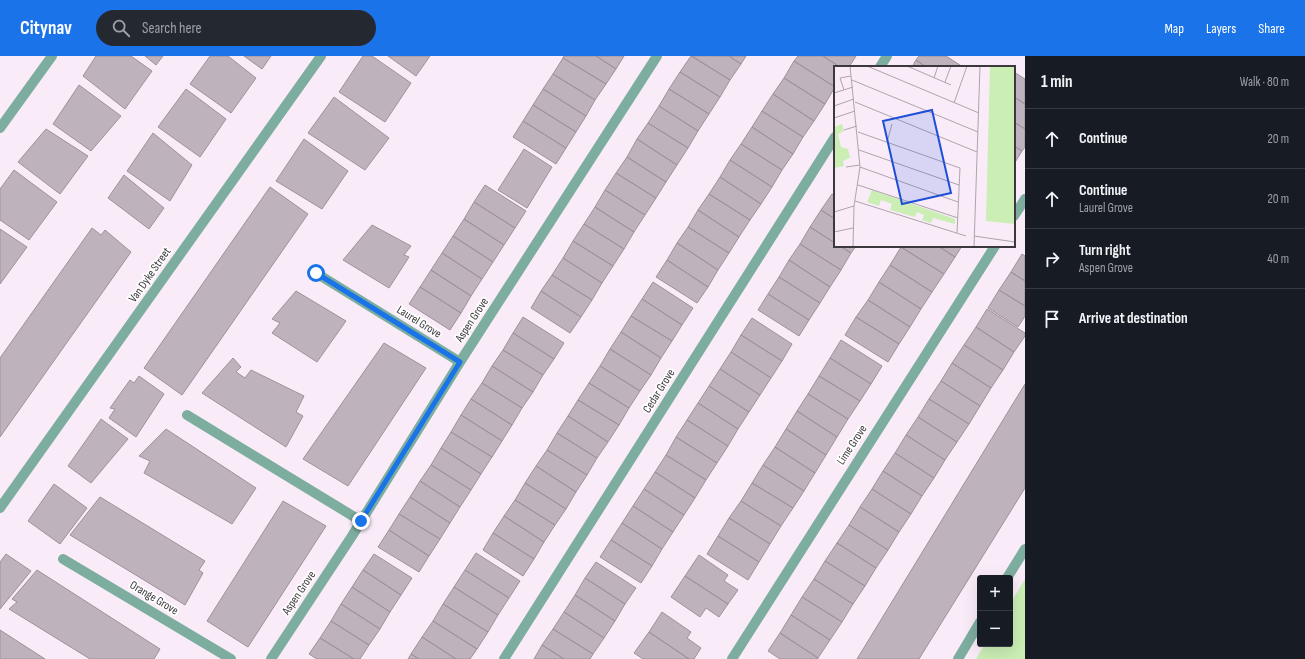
<!DOCTYPE html>
<meta charset="utf-8">
<style>
:root{--surface:#171b24;--page:#242831;--text:#f1f3f6;--muted:#9ea1a6;--line:#363941;--accent:#1a73e8}
body{margin:0;font-family:"Sofia Sans Condensed",sans-serif;background:var(--page);color:var(--text)}
.controls{position:absolute;right:12px;bottom:12px;display:grid;overflow:hidden;border-radius:4px;box-shadow:0 4px 16px #0002}
.controls button{width:36px;height:36px;display:grid;place-items:center;padding:0;border:0;border-bottom:1px solid var(--line);background:var(--surface);color:var(--text);font:20px sans-serif}
.stop{position:absolute;width:12px;height:12px;margin:-9px;border:3px solid #1a73e8;border-radius:50%;background:#fff}
.stop.end{background:#1a73e8;border-color:#fff;box-shadow:0 1px 4px #0008}
.list{margin:0;padding:0;list-style:none}
h2{display:flex;justify-content:space-between;align-items:center;height:52px;margin:0;padding:0 16px;font-size:17px}
h2 small{font-size:13px;font-weight:400;color:var(--muted)}
.list li{display:grid;grid-template-columns:26px 1fr auto;gap:12px;align-items:center;box-sizing:border-box;height:60px;padding:0 16px;border-top:1px solid var(--line)}
.list b{display:block;font-size:15px;white-space:nowrap}
.list p{margin:0;font-size:13px;white-space:nowrap;color:var(--muted)}
.list em{font-size:13px;font-style:normal;color:var(--muted)}
.icon{flex:none;width:22px;height:22px;fill:none;stroke:currentColor;stroke-width:2;stroke-linecap:round;stroke-linejoin:round}
.map{position:relative;flex:none;width:1025px;height:603px;overflow:hidden}
header{display:flex;align-items:center;gap:24px;box-sizing:border-box;height:56px;padding:0 20px;background:var(--accent);color:#fff}
header strong{font-size:19px}
nav{display:flex;gap:22px;margin-inline-start:auto;font-size:14px}
.search{width:280px;height:36px;background:var(--page);display:flex;align-items:center;gap:10px;box-sizing:border-box;padding:0 14px;border-radius:22px;color:var(--muted);font-size:15px}
main{display:flex}
aside{flex:1;background:var(--surface)}
.map>svg:first-child{display:block}
</style>
<header>
<strong>Citynav</strong>
<div class="search"><svg class="icon" aria-label="search" viewBox="0 0 24 24"><circle cx="10" cy="10" r="6"/><path d="M15 15l6 6"/></svg>Search here</div>
<nav><a>Map</a><a>Layers</a><a>Share</a></nav>
</header>
<main>
<div class="map">
<svg width="1025" height="603" viewBox="0 0 1025 603">
<rect width="100%" height="100%" fill="#f9ecf8"/>
<!-- green -->
<path fill="#caeeb4" d="M 1025,523 L 1025,603 L 976,603 L 985,588 L 1010,588 L 1010,548 Z"/>
<!-- building -->
<path fill="#beb2bd" stroke="#9d919c" d="M 96,0 L 131,0 L 152,15 L 125,53 L 83,20 Z
M 145,0 L 163,0 L 156,9 Z
M 210,0 L 228,0 L 256,22 L 231,57 L 190,28 Z
M 244,0 L 271,0 L 262,13 Z
M 363,0 L 372,0 L 411,27 L 385,66 L 339,36 Z
M 388,0 L 430,0 L 416,20 Z
M 564,0 L 596,0 L 616,13 L 606,28 L 563,2 Z
M 596,0 L 624,0 L 616,13 Z
M 691,0 L 730,24 L 720,41 L 680,16 Z
M 692,0 L 729,0 L 741,8 L 730,24 Z
M 729,0 L 746,0 L 741,8 Z
M 798,0 L 823,0 L 840,11 L 835,11 L 835,31 L 794,5 Z
M 823,0 L 856,0 L 849,11 L 840,11 Z
M 919,0 L 946,0 L 963,11 L 926,11 L 916,4 Z
M 563,2 L 606,28 L 595,44 L 553,18 Z
M 916,4 L 926,11 L 912,11 Z
M 794,5 L 835,31 L 825,48 L 784,22 Z
M 680,16 L 720,41 L 709,58 L 669,33 Z
M 1014,16 L 1025,23 L 1025,48 L 1014,41 Z
M 553,18 L 595,44 L 586,60 L 543,33 Z
M 784,22 L 825,48 L 814,65 L 773,38 Z
M 79,29 L 121,60 L 91,95 L 53,68 Z
M 186,33 L 226,63 L 200,101 L 158,71 Z
M 543,33 L 586,60 L 576,76 L 533,49 Z
M 669,33 L 709,58 L 698,75 L 659,50 Z
M 773,38 L 814,65 L 803,81 L 762,55 Z
M 334,41 L 389,82 L 365,114 L 308,77 Z
M 1014,41 L 1025,48 L 1025,73 L 1014,66 Z
M 533,49 L 576,76 L 566,92 L 523,65 Z
M 659,50 L 698,75 L 688,92 L 648,67 Z
M 762,55 L 803,81 L 793,98 L 752,71 Z
M 523,65 L 566,92 L 556,108 L 513,81 Z
M 1014,66 L 1025,73 L 1025,91 L 1022,95 L 1014,90 Z
M 648,67 L 688,92 L 677,109 L 637,83 Z
M 752,71 L 793,98 L 782,114 L 741,88 Z
M 46,73 L 88,100 L 60,138 L 18,106 Z
M 153,77 L 192,109 L 170,145 L 127,115 Z
M 304,83 L 348,115 L 322,153 L 276,125 Z
M 637,83 L 677,109 L 666,126 L 627,101 Z
M 741,88 L 782,114 L 772,131 L 730,104 Z
M 1014,90 L 1022,95 L 1014,108 Z
M 524,93 L 552,111 L 527,152 L 498,134 Z
M 627,101 L 666,126 L 656,142 L 616,117 Z
M 730,104 L 772,131 L 761,148 L 720,121 Z
M 14,114 L 57,146 L 29,184 L 0,164 L 0,133 Z
M 616,117 L 656,142 L 645,159 L 605,134 Z
M 124,119 L 164,152 L 149,173 L 108,142 Z
M 720,121 L 761,148 L 750,164 L 709,138 Z
M 485,129 L 526,155 L 515,172 L 474,146 Z
M 270,131 L 308,158 L 182,339 L 144,312 Z
M 605,134 L 645,159 L 634,176 L 595,151 Z
M 709,138 L 750,164 L 739,181 L 698,154 Z
M 832,138 L 835,140 L 835,163 L 821,154 Z
M 474,146 L 515,172 L 504,189 L 464,163 Z
M 595,151 L 634,176 L 624,193 L 584,168 Z
M 698,154 L 739,181 L 729,197 L 688,171 Z
M 821,154 L 835,163 L 835,187 L 810,171 Z
M 464,163 L 504,189 L 493,206 L 453,180 Z
M 584,168 L 624,193 L 613,210 L 573,185 Z
M 372,169 L 411,190 L 404,199 L 409,201 L 389,232 L 343,204 Z
M 688,171 L 729,197 L 718,214 L 677,187 Z
M 810,171 L 835,187 L 835,190 L 840,190 L 851,197 L 841,214 L 800,188 Z
M 92,172 L 101,179 L 105,174 L 131,196 L 0,381 L 0,302 Z
M 0,173 L 27,191 L 0,228 Z
M 453,180 L 493,206 L 482,223 L 442,197 Z
M 573,185 L 613,210 L 602,227 L 563,202 Z
M 677,187 L 718,214 L 708,231 L 667,204 Z
M 800,188 L 841,214 L 830,231 L 789,204 Z
M 840,190 L 856,190 L 851,197 Z
M 902,190 L 938,190 L 955,201 L 944,218 L 901,191 Z
M 938,190 L 962,190 L 955,201 Z
M 901,191 L 944,218 L 932,236 L 890,209 Z
M 442,197 L 482,223 L 471,240 L 431,214 Z
M 1022,198 L 1025,200 L 1025,225 L 1011,216 Z
M 563,202 L 602,227 L 592,244 L 552,219 Z
M 667,204 L 708,231 L 697,247 L 656,221 Z
M 789,204 L 830,231 L 820,247 L 779,221 Z
M 890,209 L 932,236 L 921,253 L 879,226 Z
M 431,214 L 471,240 L 461,257 L 420,231 Z
M 1011,216 L 1025,225 L 1025,250 L 999,234 Z
M 552,219 L 592,244 L 581,261 L 541,235 Z
M 779,221 L 820,247 L 809,264 L 768,238 Z
M 653,226 L 693,252 L 682,269 L 642,243 Z
M 879,226 L 921,253 L 910,271 L 868,244 Z
M 420,231 L 461,257 L 450,274 L 409,248 Z
M 999,234 L 1025,250 L 1025,260 L 1018,271 L 988,252 Z
M 296,235 L 346,265 L 317,306 L 272,277 L 280,267 L 272,263 Z
M 541,235 L 581,261 L 570,277 L 531,252 Z
M 768,238 L 809,264 L 799,280 L 758,254 Z
M 642,243 L 682,269 L 672,285 L 631,260 Z
M 868,244 L 910,271 L 899,288 L 856,261 Z
M 987,253 L 1025,277 L 1025,280 L 1014,296 L 976,271 Z
M 631,260 L 672,285 L 661,302 L 621,276 Z
M 523,261 L 564,287 L 554,303 L 513,277 Z
M 856,261 L 899,288 L 888,306 L 845,279 Z
M 752,262 L 792,288 L 782,305 L 741,279 Z
M 976,271 L 1014,296 L 1003,314 L 964,289 Z
M 621,276 L 661,302 L 651,319 L 610,293 Z
M 513,277 L 554,303 L 543,319 L 503,294 Z
M 741,279 L 782,305 L 771,322 L 731,296 Z
M 841,284 L 882,310 L 871,328 L 830,302 Z
M 384,287 L 426,312 L 348,430 L 303,403 Z
M 964,289 L 1003,314 L 991,332 L 952,307 Z
M 610,293 L 651,319 L 640,335 L 600,310 Z
M 503,294 L 543,319 L 533,336 L 492,310 Z
M 731,296 L 771,322 L 760,339 L 720,313 Z
M 233,302 L 241,311 L 236,316 L 245,322 L 251,314 L 304,340 L 296,356 L 303,360 L 286,391 L 202,337 Z
M 830,302 L 871,328 L 860,345 L 819,320 Z
M 952,307 L 991,332 L 980,350 L 941,325 Z
M 492,310 L 533,336 L 522,352 L 482,327 Z
M 600,310 L 640,335 L 629,352 L 589,327 Z
M 720,313 L 760,339 L 749,356 L 709,330 Z
M 139,320 L 164,338 L 136,381 L 109,362 L 115,353 L 110,352 L 130,324 L 134,327 Z
M 819,320 L 860,345 L 848,363 L 808,338 Z
M 941,325 L 980,350 L 969,368 L 929,343 Z
M 482,327 L 522,352 L 512,369 L 471,343 Z
M 589,327 L 629,352 L 619,369 L 578,344 Z
M 1025,328 L 1025,432 L 919,603 L 857,603 Z
M 709,330 L 749,356 L 738,373 L 698,347 Z
M 808,338 L 848,363 L 837,381 L 797,355 Z
M 471,343 L 512,369 L 502,385 L 461,359 Z
M 929,343 L 969,368 L 957,386 L 918,361 Z
M 578,344 L 619,369 L 608,386 L 568,360 Z
M 698,347 L 738,373 L 728,390 L 687,364 Z
M 797,355 L 837,381 L 826,399 L 786,373 Z
M 461,359 L 502,385 L 492,401 L 451,376 Z
M 568,360 L 608,386 L 597,402 L 557,377 Z
M 918,361 L 957,386 L 945,404 L 906,379 Z
M 101,363 L 128,383 L 91,427 L 68,410 Z
M 687,364 L 728,390 L 717,407 L 676,381 Z
M 166,373 L 256,432 L 232,468 L 144,417 L 150,405 L 139,400 Z
M 786,373 L 826,399 L 815,417 L 775,391 Z
M 451,376 L 492,401 L 481,418 L 441,392 Z
M 557,377 L 597,402 L 587,419 L 547,394 Z
M 906,379 L 945,404 L 934,422 L 895,397 Z
M 676,381 L 717,407 L 706,424 L 666,399 Z
M 775,391 L 815,417 L 804,435 L 763,409 Z
M 441,392 L 481,418 L 471,434 L 431,409 Z
M 547,394 L 587,419 L 576,436 L 536,410 Z
M 895,397 L 934,422 L 922,440 L 883,415 Z
M 666,399 L 706,424 L 695,442 L 655,416 Z
M 431,409 L 471,434 L 460,451 L 420,425 Z
M 763,409 L 804,435 L 793,452 L 752,427 Z
M 536,410 L 576,436 L 566,453 L 525,427 Z
M 883,415 L 922,440 L 911,458 L 872,433 Z
M 655,416 L 695,442 L 684,459 L 644,433 Z
M 420,425 L 460,451 L 450,467 L 410,441 Z
M 525,427 L 566,453 L 555,469 L 515,444 Z
M 752,427 L 793,452 L 781,470 L 741,445 Z
M 54,428 L 87,452 L 60,488 L 28,465 Z
M 644,433 L 684,459 L 673,476 L 633,450 Z
M 872,433 L 911,458 L 899,476 L 860,451 Z
M 100,441 L 205,505 L 199,514 L 203,517 L 185,549 L 70,479 Z
M 410,441 L 450,467 L 440,483 L 399,458 Z
M 515,444 L 555,469 L 544,486 L 504,460 Z
M 283,445 L 326,470 L 248,591 L 207,565 Z
M 741,445 L 781,470 L 770,488 L 729,462 Z
M 633,450 L 673,476 L 662,493 L 622,467 Z
M 860,451 L 899,476 L 888,494 L 849,469 Z
M 399,458 L 440,483 L 429,500 L 389,474 Z
M 504,460 L 544,486 L 534,503 L 493,477 Z
M 729,462 L 770,488 L 759,506 L 718,480 Z
M 622,467 L 662,493 L 652,510 L 611,484 Z
M 849,469 L 888,494 L 876,512 L 837,487 Z
M 389,474 L 429,500 L 419,516 L 378,491 Z
M 493,477 L 534,503 L 523,520 L 483,494 Z
M 718,480 L 759,506 L 748,524 L 707,498 Z
M 611,484 L 652,510 L 641,527 L 600,501 Z
M 837,487 L 876,512 L 865,530 L 825,505 Z
M 476,497 L 520,525 L 509,542 L 465,514 Z
M 6,498 L 31,515 L 0,553 L 0,506 Z
M 374,498 L 412,522 L 401,539 L 363,514 Z
M 699,499 L 728,519 L 724,525 L 738,534 L 728,548 L 685,520 Z
M 825,505 L 865,530 L 853,548 L 814,523 Z
M 596,506 L 636,532 L 625,548 L 585,522 Z
M 37,514 L 160,593 L 154,603 L 90,603 L 9,553 L 17,546 L 12,543 Z
M 363,514 L 401,539 L 390,556 L 352,531 Z
M 465,514 L 509,542 L 498,559 L 454,531 Z
M 685,520 L 728,548 L 719,561 L 706,552 L 700,561 L 671,541 Z
M 585,522 L 625,548 L 615,565 L 575,539 Z
M 814,523 L 853,548 L 842,566 L 802,541 Z
M 352,531 L 390,556 L 380,573 L 341,548 Z
M 454,531 L 498,559 L 488,576 L 443,548 Z
M 575,539 L 615,565 L 604,582 L 564,556 Z
M 802,541 L 842,566 L 830,584 L 791,559 Z
M 341,548 L 380,573 L 369,589 L 331,565 Z
M 443,548 L 488,576 L 477,593 L 433,565 Z
M 564,556 L 604,582 L 593,598 L 553,573 Z
M 662,556 L 691,576 L 687,582 L 701,592 L 694,603 L 689,603 L 649,576 Z
M 791,559 L 830,584 L 818,602 L 780,577 Z
M 331,565 L 369,589 L 360,603 L 354,603 L 320,582 Z
M 433,565 L 477,593 L 470,603 L 456,603 L 422,581 Z
M 553,573 L 593,598 L 590,603 L 564,603 L 542,589 Z
M 0,574 L 45,603 L 0,603 Z
M 649,576 L 689,603 L 643,603 L 634,597 Z
M 780,577 L 818,602 L 818,603 L 780,603 L 768,595 Z
M 422,581 L 456,603 L 419,603 L 411,598 Z
M 320,582 L 354,603 L 317,603 L 309,598 Z
M 542,589 L 564,603 L 534,603 Z
M 411,598 L 419,603 L 408,603 Z"/>
<g fill="none" stroke-linecap="round" stroke-linejoin="round">
<!-- street -->
<path stroke="#7dad9f" stroke-width="10" d="M 880,11 L 887,0
M 0,72 L 52,0
M 1014,160 L 1025,143
M 316,217 L 460,306
M 187,359 L 361,465
M 0,452 L 321,0
M 63,503 L 231,603
M 1007,522 L 1025,493
M 271,603 L 352,480 L 460,306 L 657,0
M 504,603 L 835,81
M 732,603 L 995,190
M 958,603 L 980,566"/>
</g>
<g fill="none" stroke-linecap="round" stroke-linejoin="round">
<!-- route -->
<path stroke="#1a73e8" stroke-width="5" d="M 316,217 L 460,306 L 361,465"/>
</g>
<g text-anchor="middle" dominant-baseline="central" stroke-width="3.5" stroke-linejoin="round" paint-order="stroke">
<!-- street labels -->
<g font-size="12" fill="#3d383d" stroke="#fefefe">
<text transform="translate(150 219) rotate(-55)">Van Dyke Street</text>
<text transform="translate(472 264) rotate(-57)">Aspen Grove</text>
<text transform="translate(419 266) rotate(32)">Laurel Grove</text>
<text transform="translate(659 335) rotate(-58)">Cedar Grove</text>
<text transform="translate(852 389) rotate(-57)">Lime Grove</text>
<text transform="translate(299 537) rotate(-56)">Aspen Grove</text>
<text transform="translate(154 542) rotate(31)">Orange Grove</text>
</g>
</g>
<!-- overview -->
<g transform="translate(834 10)">
<rect width="181" height="181" fill="#f9ecf8"/>
<path d="M 156,0 L 181,0 L 181,158 L 152,155 ZM 8,58 L 10,65 L 4,68 L 7,81 L 14,83 L 16,91 L 19,90 L 9,95 L 10,100 L 1,102 L 0,61 ZM 38,124 L 121,153 L 121,158 L 99,152 L 97,157 L 88,154 L 90,149 L 83,146 L 81,151 L 56,144 L 58,138 L 47,134 L 45,140 L 33,136 Z" fill="#caeeb4"/>
<path fill="none" stroke="#aea4ad" stroke-width="1" d="M 16,0 L 26,101 L 20,140 L 19,181M 33,0 L 145,47M 73,0 L 117,19M 100,12 L 104,0M 18,14 L 144,66M 111,16 L 117,0M 10,24 L 6,12 L 17,10M 0,27 L 19,21M 21,36 L 143,86M 120,37 L 133,0M 0,40 L 20,33M 0,52 L 21,45M 10,64 L 23,60M 24,66 L 126,102 L 123,167M 53,76 L 58,58M 25,84 L 125,119M 12,101 L 26,99M 26,101 L 124,136M 24,119 L 124,152M 21,135 L 132,170M 0,146 L 20,140M 0,166 L 19,162M 140,170 L 181,176M 140,181 L 146,0"/>
<path fill="#1d4ed8" fill-opacity="0.15" stroke="#1d4ed8" stroke-width="2" d="M 98,44 L 117,127 L 68,138 L 49,55 Z"/>
<rect width="181" height="181" fill="none" stroke="#3d383d" stroke-width="2"/>
</g>
</svg>
<div class="controls">
<button>+</button>
<button>−</button>
</div>
<div class="stop" style="left:316px;top:217px"></div>
<div class="stop end" style="left:361px;top:465px"></div>
</div>
<aside>
<h2>1 min<small>Walk · 80 m</small></h2>
<ul class="list">
<li><svg class="icon" aria-label="ahead" viewBox="0 0 24 24"><path d="M12 20V5M6 11l6-6 6 6"/></svg><div><b>Continue</b></div><em>20 m</em></li>
<li><svg class="icon" aria-label="ahead" viewBox="0 0 24 24"><path d="M12 20V5M6 11l6-6 6 6"/></svg><div><b>Continue</b><p>Laurel Grove</p></div><em>20 m</em></li>
<li><svg class="icon" aria-label="right" viewBox="0 0 24 24"><path d="M7 20v-9h11M14 6l5 5-5 5"/></svg><div><b>Turn right</b><p>Aspen Grove</p></div><em>40 m</em></li>
<li><svg class="icon" aria-label="arrive" viewBox="0 0 24 24"><path d="M6 21V4h12l-3 4 3 4H6"/></svg><div><b>Arrive at destination</b></div></li>
</ul>
</aside>
</main>
